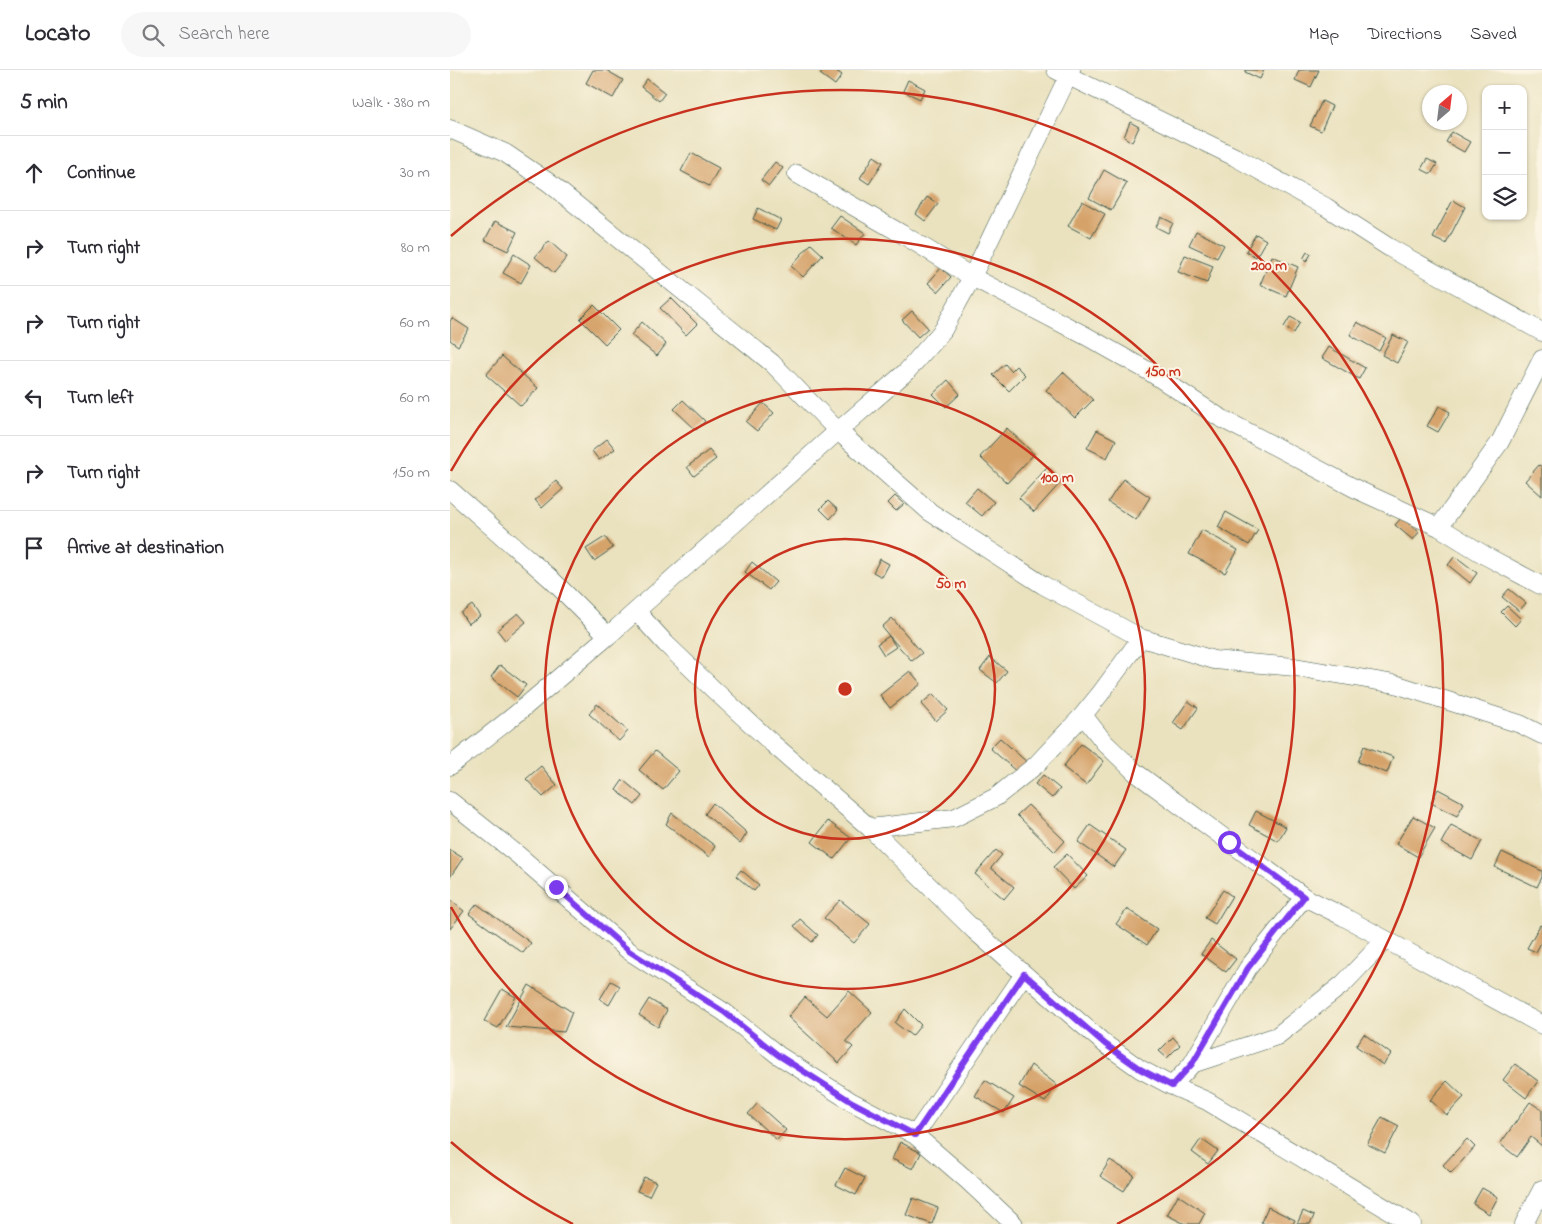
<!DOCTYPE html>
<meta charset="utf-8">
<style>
:root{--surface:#fff;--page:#f7f7f7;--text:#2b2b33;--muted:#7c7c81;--line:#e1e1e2}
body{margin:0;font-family:"Indie Flower",sans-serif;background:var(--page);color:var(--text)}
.controls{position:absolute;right:15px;top:15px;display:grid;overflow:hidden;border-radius:10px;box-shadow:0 1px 4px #0004}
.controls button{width:45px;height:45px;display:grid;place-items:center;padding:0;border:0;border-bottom:1px solid var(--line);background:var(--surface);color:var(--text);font:25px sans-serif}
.compass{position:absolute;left:972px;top:15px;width:45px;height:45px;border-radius:50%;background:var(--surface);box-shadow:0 1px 4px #0004;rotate:28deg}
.stop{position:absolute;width:15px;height:15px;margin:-11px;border:4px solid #7c3aed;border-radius:50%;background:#fff}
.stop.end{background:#7c3aed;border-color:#fff;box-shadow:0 1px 5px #0008}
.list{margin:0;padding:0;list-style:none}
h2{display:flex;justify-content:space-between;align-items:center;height:65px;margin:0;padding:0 20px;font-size:21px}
h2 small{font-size:16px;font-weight:400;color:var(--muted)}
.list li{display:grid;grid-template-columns:32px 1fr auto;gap:15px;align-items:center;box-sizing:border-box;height:75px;padding:0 20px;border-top:1px solid var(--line)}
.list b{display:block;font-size:19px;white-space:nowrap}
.list em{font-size:16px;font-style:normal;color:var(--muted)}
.icon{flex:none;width:28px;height:28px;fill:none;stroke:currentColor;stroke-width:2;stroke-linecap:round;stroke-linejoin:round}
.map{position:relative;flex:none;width:1092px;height:1154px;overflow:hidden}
header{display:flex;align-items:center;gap:30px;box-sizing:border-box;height:70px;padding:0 25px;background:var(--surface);border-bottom:1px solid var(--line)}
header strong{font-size:24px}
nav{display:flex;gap:28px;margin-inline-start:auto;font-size:18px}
.search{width:350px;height:45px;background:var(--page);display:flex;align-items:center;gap:12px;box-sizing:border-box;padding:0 18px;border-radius:28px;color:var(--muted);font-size:19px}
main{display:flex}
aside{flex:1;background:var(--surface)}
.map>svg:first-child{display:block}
</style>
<header>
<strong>Locato</strong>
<div class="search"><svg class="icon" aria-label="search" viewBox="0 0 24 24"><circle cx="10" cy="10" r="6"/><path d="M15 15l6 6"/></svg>Search here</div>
<nav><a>Map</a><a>Directions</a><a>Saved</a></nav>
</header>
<main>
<aside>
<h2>5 min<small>Walk · 380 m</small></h2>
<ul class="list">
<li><svg class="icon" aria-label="ahead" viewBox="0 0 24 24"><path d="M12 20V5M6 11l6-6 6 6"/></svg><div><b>Continue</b></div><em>30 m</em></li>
<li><svg class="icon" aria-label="right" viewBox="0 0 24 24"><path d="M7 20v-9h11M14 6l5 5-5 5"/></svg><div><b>Turn right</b></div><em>80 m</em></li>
<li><svg class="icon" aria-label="right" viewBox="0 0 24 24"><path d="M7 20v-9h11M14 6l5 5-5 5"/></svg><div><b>Turn right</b></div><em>60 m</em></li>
<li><svg class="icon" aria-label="left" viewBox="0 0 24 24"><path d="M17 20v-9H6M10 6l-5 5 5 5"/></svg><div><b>Turn left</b></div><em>60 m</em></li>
<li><svg class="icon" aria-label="right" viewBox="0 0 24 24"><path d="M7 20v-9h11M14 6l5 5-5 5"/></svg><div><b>Turn right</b></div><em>150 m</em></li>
<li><svg class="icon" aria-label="arrive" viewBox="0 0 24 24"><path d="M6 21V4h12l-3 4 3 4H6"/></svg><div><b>Arrive at destination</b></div></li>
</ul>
</aside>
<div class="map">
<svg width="1092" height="1154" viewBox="0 0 1092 1154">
<rect width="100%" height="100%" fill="#fcf5e5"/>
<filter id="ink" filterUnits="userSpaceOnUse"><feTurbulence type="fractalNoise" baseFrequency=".02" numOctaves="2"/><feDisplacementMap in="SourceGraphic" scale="10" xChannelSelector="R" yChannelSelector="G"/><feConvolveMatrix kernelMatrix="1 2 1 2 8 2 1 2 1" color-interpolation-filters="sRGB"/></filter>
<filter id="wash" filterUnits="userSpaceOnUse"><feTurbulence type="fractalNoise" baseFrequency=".0096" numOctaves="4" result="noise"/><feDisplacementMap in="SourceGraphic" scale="20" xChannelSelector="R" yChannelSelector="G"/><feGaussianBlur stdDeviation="1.12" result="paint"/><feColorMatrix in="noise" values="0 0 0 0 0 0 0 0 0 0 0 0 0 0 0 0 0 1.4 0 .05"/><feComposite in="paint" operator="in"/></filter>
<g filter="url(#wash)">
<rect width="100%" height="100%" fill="#eae2bf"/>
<g id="blocks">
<!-- building -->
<path fill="#d5a36a" d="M 143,0 L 156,0 L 173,10 L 163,28 L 136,13 Z
M 373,0 L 385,0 L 392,5 L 385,15 L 370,4 Z
M 796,0 L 814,0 L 810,9 L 795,2 Z
M 849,0 L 869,0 L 861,17 L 845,10 Z
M 197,9 L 215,23 L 209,31 L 191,17 Z
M 458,10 L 475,19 L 470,29 L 453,21 Z
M 872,31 L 882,36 L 871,61 L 860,56 Z
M 680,52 L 689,57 L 682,72 L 674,67 Z
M 1002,62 L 1020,72 L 1014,82 L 996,72 Z
M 241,83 L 269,98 L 259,116 L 231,101 Z
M 424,86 L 433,92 L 419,114 L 410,108 Z
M 977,89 L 987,94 L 981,104 L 971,99 Z
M 325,92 L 333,98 L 319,116 L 311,110 Z
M 654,100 L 677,113 L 661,140 L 639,128 Z
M 477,127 L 488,134 L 475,151 L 466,144 Z
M 1003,130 L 1015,137 L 996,174 L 983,168 Z
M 632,131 L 655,144 L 641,168 L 618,156 Z
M 308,138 L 331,150 L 326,160 L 303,149 Z
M 390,146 L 415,163 L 406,175 L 381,158 Z
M 711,147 L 723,153 L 718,163 L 706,157 Z
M 45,151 L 67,162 L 58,181 L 35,170 Z
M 746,161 L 774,175 L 767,188 L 739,175 Z
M 806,164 L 816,170 L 806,187 L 796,181 Z
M 99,171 L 117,187 L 104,203 L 85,187 Z
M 361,174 L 373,185 L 353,207 L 341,196 Z
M 857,182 L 861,184 L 856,192 L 853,189 Z
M 64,184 L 81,195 L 71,213 L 53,203 Z
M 735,185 L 763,196 L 757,213 L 728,202 Z
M 822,186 L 848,197 L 836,226 L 810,215 Z
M 491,198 L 501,207 L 488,222 L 478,213 Z
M 221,228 L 247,254 L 236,265 L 210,238 Z
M 144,235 L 169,260 L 155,274 L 130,249 Z
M 462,241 L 478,258 L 468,267 L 452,250 Z
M 840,247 L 850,252 L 844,263 L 834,257 Z
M 2,248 L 19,259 L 8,276 L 0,270 L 0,251 Z
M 192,252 L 216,274 L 207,286 L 181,265 Z
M 907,252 L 936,268 L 929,281 L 900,265 Z
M 943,265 L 958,272 L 947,293 L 932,285 Z
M 879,277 L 915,298 L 909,309 L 872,288 Z
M 52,286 L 88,318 L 71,336 L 36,305 Z
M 555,294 L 561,301 L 566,296 L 575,305 L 559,321 L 543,305 Z
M 613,302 L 643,330 L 625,348 L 596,320 Z
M 498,310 L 510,324 L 496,337 L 483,324 Z
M 233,330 L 255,351 L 246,360 L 224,339 Z
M 313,333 L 324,343 L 307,361 L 296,352 Z
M 989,336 L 1000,342 L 988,362 L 977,356 Z
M 557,358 L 584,384 L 557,413 L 530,387 Z
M 647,360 L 666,370 L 657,388 L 637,378 Z
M 157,369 L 165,379 L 149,390 L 142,381 Z
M 259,380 L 266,389 L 244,406 L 237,397 Z
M 1089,395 L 1092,397 L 1092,426 L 1075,411 Z
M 598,397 L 612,411 L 584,442 L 569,428 Z
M 673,409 L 700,427 L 686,450 L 658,432 Z
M 106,411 L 113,419 L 92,438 L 85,430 Z
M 527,418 L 544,432 L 532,446 L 515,432 Z
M 445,426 L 454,434 L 446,441 L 438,433 Z
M 378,431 L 388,440 L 380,449 L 370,439 Z
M 776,442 L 808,460 L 799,475 L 768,457 Z
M 952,447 L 969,462 L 963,470 L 945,455 Z
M 752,460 L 788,480 L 775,503 L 739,484 Z
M 155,467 L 163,478 L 144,491 L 136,479 Z
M 1005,486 L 1027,503 L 1020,513 L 998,495 Z
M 430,489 L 439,494 L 432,507 L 423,502 Z
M 302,492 L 326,512 L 319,520 L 295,502 Z
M 1059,519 L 1076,533 L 1069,541 L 1052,527 Z
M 22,535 L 30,546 L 18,554 L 11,543 Z
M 1057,536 L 1071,549 L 1065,556 L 1051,542 Z
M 68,543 L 76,552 L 55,570 L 47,560 Z
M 442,548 L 472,583 L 462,591 L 439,566 L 446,577 L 434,585 L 427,574 L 439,566 L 432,557 Z
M 540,587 L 557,601 L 547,613 L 530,600 Z
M 50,595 L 76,615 L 67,627 L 41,607 Z
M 460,601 L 471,614 L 440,638 L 430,625 Z
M 483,624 L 498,640 L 486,651 L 471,634 Z
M 738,631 L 748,638 L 733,660 L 723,653 Z
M 147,634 L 178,661 L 169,671 L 139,644 Z
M 550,668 L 579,694 L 569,704 L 540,678 Z
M 631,674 L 654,691 L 636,715 L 613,697 Z
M 914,676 L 943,687 L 937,703 L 908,692 Z
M 205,681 L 229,701 L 213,720 L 189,700 Z
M 91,696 L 107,715 L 93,727 L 76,709 Z
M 593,705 L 610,719 L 602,728 L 585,714 Z
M 173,710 L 192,726 L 185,735 L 166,720 Z
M 988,719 L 1014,733 L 1007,746 L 981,733 Z
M 263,733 L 297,763 L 290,774 L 255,744 Z
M 578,735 L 615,771 L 605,782 L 567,745 Z
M 806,741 L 836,757 L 828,771 L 799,755 Z
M 222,743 L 265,776 L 259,787 L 216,754 Z
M 963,746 L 985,758 L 968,787 L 946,774 Z
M 378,751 L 401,768 L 384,789 L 362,772 Z
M 640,755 L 676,780 L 664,797 L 628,772 Z
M 1001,755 L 1032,771 L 1022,790 L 991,773 Z
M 0,780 L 13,788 L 0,807 Z
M 546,780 L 552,785 L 541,798 L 564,817 L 554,829 L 525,804 Z
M 1052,782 L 1092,801 L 1092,807 L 1087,817 L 1045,797 Z
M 617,784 L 638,806 L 624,819 L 603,797 Z
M 291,800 L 309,815 L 304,821 L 286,806 Z
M 773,820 L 782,826 L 765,854 L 755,848 Z
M 0,830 L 14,841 L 0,859 Z
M 390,830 L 420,854 L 404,873 L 374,848 Z
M 27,834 L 81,873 L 73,883 L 19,844 Z
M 677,839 L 707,859 L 697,875 L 666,854 Z
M 350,849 L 368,865 L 362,872 L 344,856 Z
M 1090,855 L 1092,856 L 1092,871 L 1086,882 L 1077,878 Z
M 761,870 L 786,889 L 776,902 L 751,884 Z
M 161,911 L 170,916 L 159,935 L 150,929 Z
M 79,915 L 122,942 L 114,962 L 56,957 Z
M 52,919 L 66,927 L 48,958 L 34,951 Z
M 399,921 L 422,942 L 396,971 L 403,977 L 389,993 L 338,947 L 355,927 L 377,946 Z
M 199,929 L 217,940 L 208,957 L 189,945 Z
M 455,939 L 471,955 L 462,966 L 445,953 Z
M 914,964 L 941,984 L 933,995 L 906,976 Z
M 723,967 L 730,975 L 717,988 L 709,981 Z
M 1065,994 L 1088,1011 L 1076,1028 L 1053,1010 Z
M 581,995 L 607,1015 L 595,1032 L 569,1016 Z
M 535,1010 L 564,1028 L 554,1043 L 525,1026 Z
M 997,1011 L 1014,1027 L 997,1045 L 980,1030 Z
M 1080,1032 L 1092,1040 L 1092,1076 L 1081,1067 L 1067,1087 L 1050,1074 Z
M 307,1034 L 336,1060 L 327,1070 L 298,1044 Z
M 932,1047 L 949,1056 L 935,1083 L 917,1074 Z
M 751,1069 L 768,1081 L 758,1094 L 742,1082 Z
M 1017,1069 L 1025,1077 L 1001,1103 L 993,1095 Z
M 450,1072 L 471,1083 L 463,1099 L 442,1089 Z
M 660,1090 L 684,1105 L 674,1121 L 650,1106 Z
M 395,1098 L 415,1108 L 406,1125 L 386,1115 Z
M 194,1107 L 206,1112 L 199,1126 L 187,1121 Z
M 1032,1118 L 1048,1127 L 1039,1144 L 1023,1134 Z
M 728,1125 L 755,1143 L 749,1154 L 735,1154 L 717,1145 Z
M 463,1128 L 488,1138 L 482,1154 L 456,1145 Z
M 818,1137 L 845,1150 L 843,1154 L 815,1154 L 811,1152 Z
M 853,1141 L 864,1146 L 860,1154 L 847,1154 Z"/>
</g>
</g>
<g filter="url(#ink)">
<use href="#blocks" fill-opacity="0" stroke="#3d5649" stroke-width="1"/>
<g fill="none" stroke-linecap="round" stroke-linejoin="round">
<!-- minor casing -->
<g stroke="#3d5649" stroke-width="19">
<path id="minor" d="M 606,0 L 785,87 L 876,137 L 940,178 L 1092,262
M 0,59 L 55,83 L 98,112 L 322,293 L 388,361 L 480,442 L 593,515 L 691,568 L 764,590 L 845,597 L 945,614 L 1070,654 L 1092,665
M 347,104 L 452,164 L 522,207 L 636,266 L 700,302 L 769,347 L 908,420 L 989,457 L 1036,486 L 1092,516
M 0,420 L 101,509 L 158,566
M 989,457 L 1050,372 L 1092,289
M 186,541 L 216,574 L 263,619 L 323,674 L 420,758 L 525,861 L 620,944 L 655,974 L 690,999 L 722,1016 L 757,1031 L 962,1154
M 633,645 L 654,672 L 685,702 L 854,827 L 894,847 L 1092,955
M 0,696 L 65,645 L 158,566 L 388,361 L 457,301 L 493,260 L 522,207 L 621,0
M 0,731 L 68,785 L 179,881 L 274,942 L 328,985 L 402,1032 L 465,1065 L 517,1110 L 564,1154
M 420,758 L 504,748 L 546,727 L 586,695 L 633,645 L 650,624 L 691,568
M 742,994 L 827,966 L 893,914 L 935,870
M 722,1016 L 742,994 L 798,898 L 854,827
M 465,1065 L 574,904
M 1074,1154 L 1092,1119"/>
</g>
<!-- minor -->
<use href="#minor" stroke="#fff" stroke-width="18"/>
</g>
</g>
<g fill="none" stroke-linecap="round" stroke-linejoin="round" filter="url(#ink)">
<!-- route -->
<path stroke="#7c3aed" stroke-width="6" d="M 106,817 L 179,881 L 274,942 L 328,985 L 402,1032 L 465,1065 L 574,904 L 655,974 L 690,999 L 722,1016 L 742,994 L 798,898 L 854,827 L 779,772"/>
</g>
<!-- distance rings -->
<g fill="none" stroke="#c8321e" stroke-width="2.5">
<circle cx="395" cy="619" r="150"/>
<circle cx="395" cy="619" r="300"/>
<path d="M1 401A450 450 0 1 1 1 837"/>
<path d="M123 1154A600 600 0 0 1 1 1072M1 166A600 600 0 1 1 667 1154"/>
</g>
<circle cx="395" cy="619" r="8" fill="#c8321e" stroke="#fcf5e5" stroke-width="2.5"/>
<g font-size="15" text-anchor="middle" font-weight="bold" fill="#c8321e" stroke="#fcf5e5" stroke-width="4" stroke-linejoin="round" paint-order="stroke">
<text x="819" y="200">200 m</text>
<text x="713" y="306">150 m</text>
<text x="607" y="412">100 m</text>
<text x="501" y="518">50 m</text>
</g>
</svg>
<div class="controls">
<button>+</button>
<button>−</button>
<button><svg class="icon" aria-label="layers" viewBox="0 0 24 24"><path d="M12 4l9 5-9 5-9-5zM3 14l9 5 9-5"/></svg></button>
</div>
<svg class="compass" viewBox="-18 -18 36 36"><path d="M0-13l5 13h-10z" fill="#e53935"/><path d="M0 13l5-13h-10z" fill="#7c7c81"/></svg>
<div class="stop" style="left:779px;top:772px"></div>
<div class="stop end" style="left:106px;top:817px"></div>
</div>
</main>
